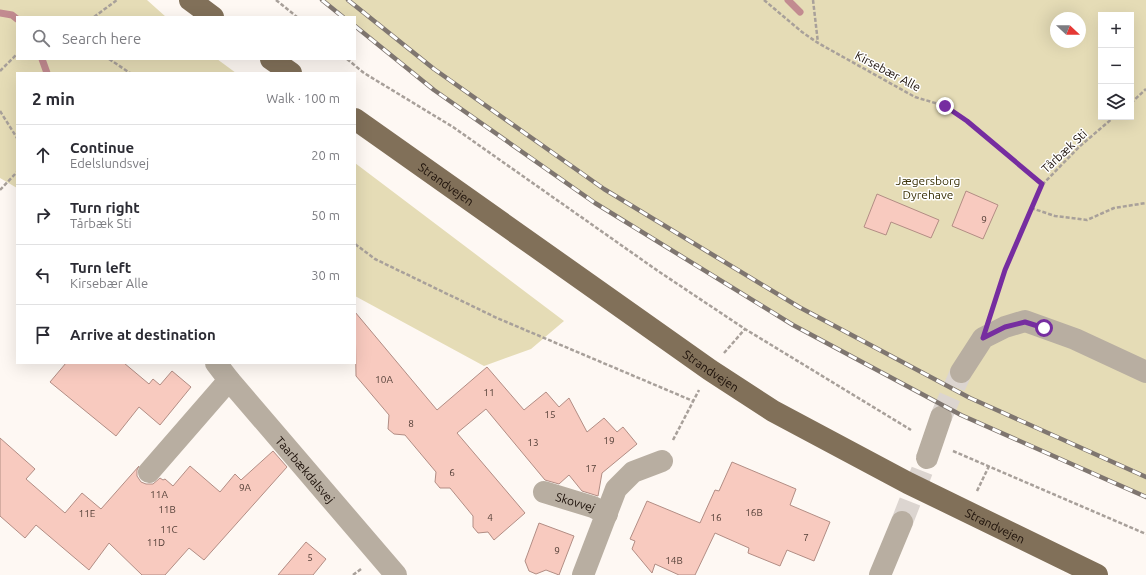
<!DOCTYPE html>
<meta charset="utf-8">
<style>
:root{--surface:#fff;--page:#f2f2f3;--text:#2b2b33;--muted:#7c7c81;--line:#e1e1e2}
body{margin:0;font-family:Ubuntu,sans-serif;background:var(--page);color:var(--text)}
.controls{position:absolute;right:12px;top:12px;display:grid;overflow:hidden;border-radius:0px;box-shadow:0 4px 16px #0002}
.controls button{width:36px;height:36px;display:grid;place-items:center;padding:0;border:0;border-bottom:1px solid var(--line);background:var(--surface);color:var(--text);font:20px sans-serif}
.compass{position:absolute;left:1050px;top:12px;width:36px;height:36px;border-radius:50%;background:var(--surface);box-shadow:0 4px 16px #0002;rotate:112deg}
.stop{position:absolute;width:12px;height:12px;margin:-9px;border:3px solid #762da0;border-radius:50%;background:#fff}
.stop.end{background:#762da0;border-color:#fff;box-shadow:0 1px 4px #0008}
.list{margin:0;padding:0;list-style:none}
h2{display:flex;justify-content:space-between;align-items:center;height:52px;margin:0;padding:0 16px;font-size:17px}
h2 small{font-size:13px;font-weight:400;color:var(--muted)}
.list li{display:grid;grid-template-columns:26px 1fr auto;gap:12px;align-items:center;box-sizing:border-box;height:60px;padding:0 16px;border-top:1px solid var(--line)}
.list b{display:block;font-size:15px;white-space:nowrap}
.list p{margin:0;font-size:13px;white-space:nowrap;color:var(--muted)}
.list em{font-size:13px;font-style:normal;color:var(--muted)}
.icon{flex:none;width:22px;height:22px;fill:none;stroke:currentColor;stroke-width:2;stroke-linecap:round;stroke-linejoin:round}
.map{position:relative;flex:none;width:1146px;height:575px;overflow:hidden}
.search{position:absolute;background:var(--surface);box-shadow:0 4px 16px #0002;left:16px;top:16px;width:340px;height:44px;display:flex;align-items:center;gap:10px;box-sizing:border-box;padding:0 14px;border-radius:0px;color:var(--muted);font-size:15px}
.panel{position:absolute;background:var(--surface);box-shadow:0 4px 16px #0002;left:16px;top:72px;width:340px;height:292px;border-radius:0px}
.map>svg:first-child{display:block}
</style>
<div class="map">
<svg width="1146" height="575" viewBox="0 0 1146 575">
<rect width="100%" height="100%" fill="#fef8f3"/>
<!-- green -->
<path fill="#e5dcb6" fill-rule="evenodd" d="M 0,0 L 147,0 L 166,17 L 17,17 L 17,59 L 217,59 L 236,73 L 17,73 L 17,188 L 0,178 Z
M 322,0 L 1146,0 L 1146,497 L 961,415 L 793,325 L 595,203 L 434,90 L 355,26 L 355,17 L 343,17 ZM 1101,15 L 1131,15 L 1131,117 L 1101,117 ZM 1056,18 L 1080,18 L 1080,42 L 1056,42 Z
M 355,163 L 564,321 L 531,349 L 484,366 L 355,296 Z"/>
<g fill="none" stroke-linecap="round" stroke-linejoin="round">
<!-- stream -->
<path stroke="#c28b90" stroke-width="7" d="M 788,0 L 800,12
M 0,13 L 12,15 L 17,19
M 42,59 L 47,73"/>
</g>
<!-- building -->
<path fill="#f8cabf" stroke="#b28d84" d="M 966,191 L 998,205 L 983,239 L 952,226 Z
M 877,194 L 939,220 L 931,238 L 891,222 L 886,235 L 864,227 Z
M 355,312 L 437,410 L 487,367 L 524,410 L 546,392 L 559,407 L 569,398 L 587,432 L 604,418 L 617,432 L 623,427 L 637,444 L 602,473 L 598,496 L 582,491 L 569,475 L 559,484 L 545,480 L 486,409 L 457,433 L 525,513 L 494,540 L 488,532 L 478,533 L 473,527 L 473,516 L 450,488 L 440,488 L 435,482 L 436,472 L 405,435 L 394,434 L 388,429 L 389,415 L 356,376 Z
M 66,363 L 124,363 L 149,384 L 153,379 L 160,385 L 172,371 L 191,387 L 160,425 L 139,407 L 116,436 L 50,382 Z
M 0,438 L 35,469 L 26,479 L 65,513 L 82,493 L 101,509 L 139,466 L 137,470 L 137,476 L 141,482 L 146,484 L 153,484 L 160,478 L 163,480 L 165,479 L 173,486 L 190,466 L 220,492 L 235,474 L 241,480 L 273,451 L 287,467 L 204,560 L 189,548 L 165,575 L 142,575 L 109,543 L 89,570 L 36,525 L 25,538 L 0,516 Z
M 732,462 L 796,489 L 790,505 L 830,522 L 814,561 L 787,550 L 780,566 L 748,553 L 749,548 L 715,533 L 695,575 L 679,575 L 655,564 L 652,573 L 632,549 L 635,541 L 630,539 L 647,501 L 700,523 L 715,490 L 719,491 Z
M 539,523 L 574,536 L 559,575 L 546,570 L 536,574 L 529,571 L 525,561 Z
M 306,542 L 326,559 L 313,575 L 278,575 Z"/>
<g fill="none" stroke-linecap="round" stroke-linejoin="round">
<!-- minor-tunnel -->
<path stroke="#dcd5d0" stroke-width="22" stroke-dasharray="22 11" stroke-linecap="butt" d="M 941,417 L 961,372
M 902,522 L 927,458"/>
<!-- path -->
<path stroke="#a8a09a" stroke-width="2.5" stroke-dasharray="4 2" stroke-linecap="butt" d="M 276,0 L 297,17
M 764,0 L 802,32 L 818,43 L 915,97 L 945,106 L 967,121 L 1042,185
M 813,0 L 818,43
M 94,17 L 117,0
M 109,59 L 130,73
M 347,59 L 364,73 L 453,127 L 658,271 L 745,329 L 911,430
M 0,71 L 17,54
M 1131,103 L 1146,89
M 0,111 L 17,138
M 0,190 L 17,172
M 1031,208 L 1055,216 L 1087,220 L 1114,208 L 1146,203
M 355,244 L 375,259 L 497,318 L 693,401
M 993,307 L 1005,269 L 1042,185 L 1079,147 L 1114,117
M 724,353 L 745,329
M 673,440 L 699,390
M 953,451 L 1146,534
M 977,491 L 989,466
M 353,575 L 361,569"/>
<!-- minor -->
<g stroke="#b8aea1" stroke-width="22">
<path id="s1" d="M 216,363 L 229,380 L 396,575"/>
<path d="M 961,372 L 983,338 L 1005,327 L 1025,321 L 1075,339 L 1146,372"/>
<path d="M 927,458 L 941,417"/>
<path d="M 149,472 L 229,380"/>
<path id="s2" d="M 544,492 L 593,507 L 607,514"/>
<path d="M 583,575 L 616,489 L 633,472 L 662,461"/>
<path d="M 880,575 L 902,522"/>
</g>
<!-- major -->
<g stroke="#817059" stroke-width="22">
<path d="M 190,0 L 213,17"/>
<path d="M 271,59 L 291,73"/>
<path id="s3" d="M 355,119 L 710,370 L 773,411 L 908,483 L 1097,575"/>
</g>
<!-- rail casing -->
<g stroke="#7f7670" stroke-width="4.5">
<path id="rail" d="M 322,0 L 343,17
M 348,0 L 434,69 L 604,189 L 799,307 L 970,398 L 1146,477
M 355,26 L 434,90 L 595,203 L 793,325 L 961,415 L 1146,497"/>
</g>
<!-- rail -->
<use href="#rail" stroke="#fff" stroke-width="3" stroke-dasharray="9" stroke-linecap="butt"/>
</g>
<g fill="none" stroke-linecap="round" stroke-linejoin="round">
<!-- route -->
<path stroke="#762da0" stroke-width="5" d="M 945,106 L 967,121 L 1042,184 L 1005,270 L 983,338 L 1005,327 L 1025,322 L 1044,328"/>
</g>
<g text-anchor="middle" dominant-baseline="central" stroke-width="3" stroke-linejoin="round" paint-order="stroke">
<!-- number labels -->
<g font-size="10" fill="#523e36">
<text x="984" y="219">9</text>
<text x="384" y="379">10A</text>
<text x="489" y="392">11</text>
<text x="550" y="414">15</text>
<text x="411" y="423">8</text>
<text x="609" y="440">19</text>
<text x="533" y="442">13</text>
<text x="591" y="468">17</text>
<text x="452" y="472">6</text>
<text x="245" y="487">9A</text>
<text x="159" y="494">11A</text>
<text x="167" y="509">11B</text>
<text x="754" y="512">16B</text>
<text x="87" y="513">11E</text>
<text x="490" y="517">4</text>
<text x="716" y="517">16</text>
<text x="169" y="529">11C</text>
<text x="806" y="537">7</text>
<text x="156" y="542">11D</text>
<text x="557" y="550">9</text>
<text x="310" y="557">5</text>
<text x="674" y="560">14B</text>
</g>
<!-- street labels -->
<g font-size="12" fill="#1b0f08" stroke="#fff">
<text transform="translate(888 71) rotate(28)">Kirsebær Alle</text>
<text transform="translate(1064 151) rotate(-43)">Tårbæk Sti</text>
<text stroke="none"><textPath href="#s3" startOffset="112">Strandvejen</textPath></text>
<text stroke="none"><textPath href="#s3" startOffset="436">Strandvejen</textPath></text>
<text stroke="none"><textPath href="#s1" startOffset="139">Taarbækdalsvej</textPath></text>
<text stroke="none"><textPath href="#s2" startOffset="33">Skovvej</textPath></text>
<text stroke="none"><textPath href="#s3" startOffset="760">Strandvejen</textPath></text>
</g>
<!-- park labels -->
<g font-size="12" fill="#3a3107" stroke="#fff">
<text x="928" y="180">Jægersborg<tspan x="928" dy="14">Dyrehave</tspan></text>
</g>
</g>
</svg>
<div class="controls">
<button>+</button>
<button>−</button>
<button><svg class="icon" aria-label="layers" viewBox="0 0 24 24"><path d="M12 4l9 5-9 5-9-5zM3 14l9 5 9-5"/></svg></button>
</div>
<svg class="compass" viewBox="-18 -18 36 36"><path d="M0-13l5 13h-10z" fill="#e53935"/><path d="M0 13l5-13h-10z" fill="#7c7c81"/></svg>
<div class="stop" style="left:1044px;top:328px"></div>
<div class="stop end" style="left:945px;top:106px"></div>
<div class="search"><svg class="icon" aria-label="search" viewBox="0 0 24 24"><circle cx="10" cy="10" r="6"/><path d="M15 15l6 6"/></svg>Search here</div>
<section class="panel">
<h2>2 min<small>Walk · 100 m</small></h2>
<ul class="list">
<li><svg class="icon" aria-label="ahead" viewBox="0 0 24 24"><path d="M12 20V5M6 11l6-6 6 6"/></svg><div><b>Continue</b><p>Edelslundsvej</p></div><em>20 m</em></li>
<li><svg class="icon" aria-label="right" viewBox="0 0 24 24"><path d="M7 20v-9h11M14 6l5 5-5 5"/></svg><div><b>Turn right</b><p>Tårbæk Sti</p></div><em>50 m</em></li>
<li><svg class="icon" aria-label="left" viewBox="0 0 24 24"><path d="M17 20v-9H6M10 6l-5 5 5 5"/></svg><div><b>Turn left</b><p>Kirsebær Alle</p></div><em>30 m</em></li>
<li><svg class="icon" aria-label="arrive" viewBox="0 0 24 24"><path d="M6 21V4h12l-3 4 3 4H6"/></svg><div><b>Arrive at destination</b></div></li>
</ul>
</section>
</div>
